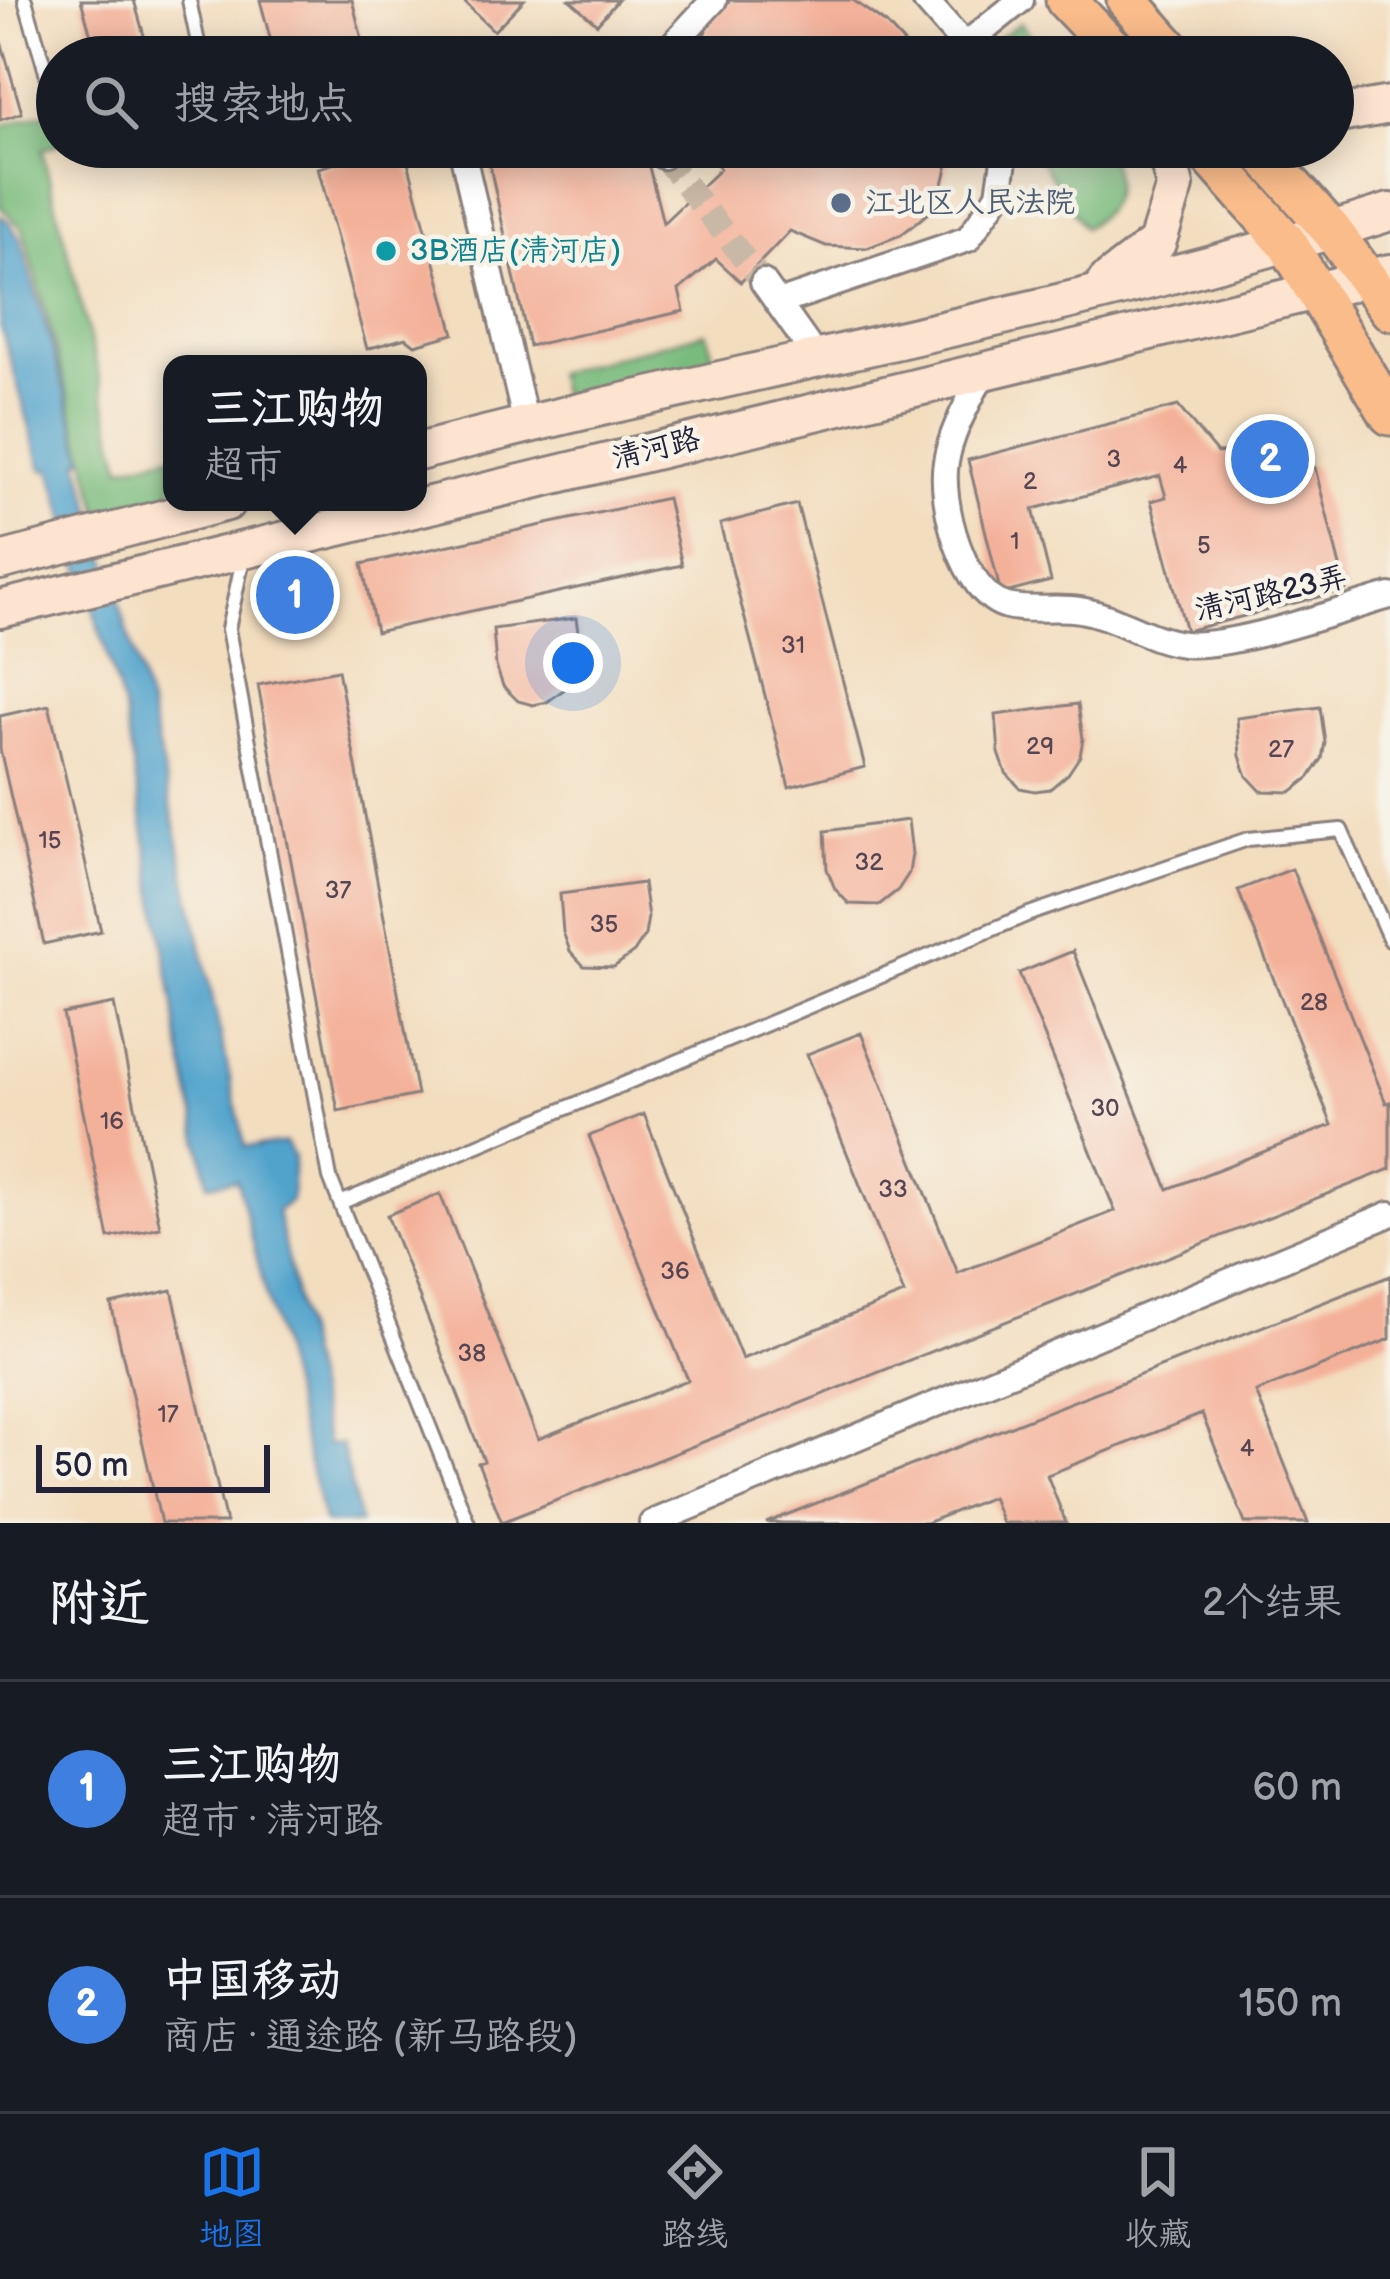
<!DOCTYPE html>
<html lang="zh">
<meta charset="utf-8">
<style>
:root{--surface:#171b24;--page:#242831;--text:#f1f3f6;--muted:#9ea1a6;--line:#363941;--accent:#1a73e8}
body{margin:0;font-family:"Balsamiq Sans","LXGW WenKai TC",sans-serif;background:var(--page);color:var(--text)}
.scale{position:absolute;left:36px;bottom:30px;width:234px;box-sizing:border-box;padding-left:12px;border:6px solid #22223b;border-top:0;font-size:33px;line-height:42px;white-space:nowrap;color:#22223b;-webkit-text-stroke:9px #f7f3e8;paint-order:stroke}
.you{position:absolute;left:573px;top:663px;width:42px;height:42px;margin:-30px;border:9px solid #fff;border-radius:50%;background:#1a73e8;box-shadow:0 0 0 18px #1a73e833}
.badge{display:grid;place-items:center;width:78px;height:78px;border-radius:50%;background:var(--accent);color:#fff;font-size:39px;font-weight:700}
.pin{position:absolute;translate:-50% -50%;border:6px solid #fff;box-shadow:0 3px 12px #0006}
.popup{position:absolute;left:163px;top:355px;width:264px;height:156px;box-sizing:border-box;display:grid;place-content:center;border-radius:24px;background:var(--surface);filter:drop-shadow(0 3px 9px #0005);font-size:39px;white-space:nowrap;color:var(--muted)}
.popup b{font-size:45px;color:var(--text)}
.popup::after{content:'';position:absolute;left:50%;top:100%;margin-left:-24px;border:24px solid transparent;border-top-color:var(--surface)}
.list{margin:0;padding:0;list-style:none}
h2{display:flex;justify-content:space-between;align-items:center;height:156px;margin:0;padding:0 48px;font-size:51px}
h2 small{font-size:39px;font-weight:400;color:var(--muted)}
.list li{display:grid;grid-template-columns:78px 1fr auto;gap:36px;align-items:center;box-sizing:border-box;height:216px;padding:0 48px;border-top:3px solid var(--line)}
.list b{display:block;font-size:45px;white-space:nowrap}
.list p{margin:0;font-size:39px;white-space:nowrap;color:var(--muted)}
.list em{font-size:39px;font-style:normal;color:var(--muted)}
.icon{flex:none;width:66px;height:66px;fill:none;stroke:currentColor;stroke-width:2;stroke-linecap:round;stroke-linejoin:round}
.map{position:relative;flex:none;width:1390px;height:1523px;overflow:hidden}
.search{position:absolute;background:var(--surface);box-shadow:0 6px 30px #0003;left:36px;right:36px;top:36px;height:132px;display:flex;align-items:center;gap:30px;box-sizing:border-box;padding:0 42px;border-radius:66px;color:var(--muted);font-size:45px}
.sheet{height:588px;background:var(--surface)}
nav{display:flex;justify-content:space-around;align-items:center;box-sizing:border-box;height:168px;border-top:3px solid var(--line);background:var(--surface);font-size:33px;color:var(--muted)}
nav a{display:grid;justify-items:center;gap:6px}
nav .on{color:var(--accent)}
.map>svg:first-child{display:block}
</style>
<div class="map">
<svg width="1390" height="1523" viewBox="0 0 1390 1523">
<rect width="100%" height="100%" fill="#f7f3e8"/>
<filter id="ink" filterUnits="userSpaceOnUse"><feTurbulence type="fractalNoise" baseFrequency=".00833" numOctaves="2"/><feDisplacementMap in="SourceGraphic" scale="24" xChannelSelector="R" yChannelSelector="G"/><feConvolveMatrix kernelMatrix="1 2 1 2 8 2 1 2 1" color-interpolation-filters="sRGB"/></filter>
<filter id="wash" filterUnits="userSpaceOnUse"><feTurbulence type="fractalNoise" baseFrequency=".004" numOctaves="4" result="noise"/><feDisplacementMap in="SourceGraphic" scale="48" xChannelSelector="R" yChannelSelector="G"/><feGaussianBlur stdDeviation="2.7" result="paint"/><feColorMatrix in="noise" values="0 0 0 0 0 0 0 0 0 0 0 0 0 0 0 0 0 1.4 0 .05"/><feComposite in="paint" operator="in"/></filter>
<g filter="url(#wash)">
<rect width="100%" height="100%" fill="#f3ddbf"/>
<!-- forest -->
<path fill="#79bb7d" stroke="#4e6e5c" stroke-width="3" d="M 1020,23 L 1046,57 L 998,57 L 989,45 Z
M 57,110 L 57,145 L 42,150 L 122,467 L 172,455 L 172,495 L 100,512 L 23,229 L 0,206 L 0,126 Z
M 1032,147 L 1105,147 C 1123,182 1116,208 1084,228 Z
M 706,332 L 717,369 L 564,406 L 555,373 Z"/>
<!-- water -->
<path fill="#51a3cc" stroke="#3a6284" stroke-width="3" d="M 0,215 L 10,223 L 21,241 L 84,458 L 79,461 L 150,710 L 245,1147 L 285,1143 L 294,1157 L 291,1201 L 277,1211 L 327,1445 L 341,1444 L 360,1523 L 324,1523 L 237,1180 L 208,1184 L 182,1053 L 124,711 L 51,470 L 42,469 L 0,324 Z"/>
<g id="blocks">
<!-- building -->
<path fill="#f4b19a" d="M 81,0 L 134,0 L 150,57 L 97,57 Z
M 260,0 L 352,0 L 364,47 L 325,57 L 275,57 Z
M 462,0 L 524,0 L 494,31 Z
M 570,0 L 618,0 L 597,24 Z
M 730,0 L 853,0 L 886,24 L 917,57 L 696,57 L 708,25 Z
M 0,38 L 22,113 L 0,120 Z
M 394,147 L 404,147 L 454,334 L 415,345 L 406,338 L 367,349 L 318,168 Z
M 644,147 L 663,223 L 720,169 L 707,147 L 949,147 L 950,156 L 941,192 L 927,214 L 901,235 L 867,248 L 826,246 L 790,231 L 741,282 L 716,259 L 679,290 L 684,311 L 529,346 L 486,148 Z
M 1178,406 L 1217,453 L 1262,450 L 1315,468 L 1346,590 L 1186,631 L 1151,501 L 1166,497 L 1160,476 L 1033,509 L 1051,581 L 1001,594 L 968,460 Z
M 667,498 L 682,565 L 376,632 L 362,564 Z
M 797,504 L 865,767 L 789,787 L 720,524 Z
M 576,618 L 581,652 L 578,670 L 566,688 L 547,702 L 533,705 L 518,701 L 503,686 L 496,666 L 493,629 Z
M 338,670 L 417,1095 L 338,1111 L 258,685 Z
M 1078,704 L 1083,739 L 1080,756 L 1068,774 L 1050,789 L 1035,791 L 1020,788 L 1006,773 L 999,753 L 996,715 Z
M 49,705 L 101,931 L 44,944 L 0,749 L 0,716 Z
M 1320,707 L 1325,742 L 1322,759 L 1310,777 L 1291,792 L 1261,791 L 1247,776 L 1240,756 L 1237,718 Z
M 908,820 L 912,854 L 909,873 L 898,890 L 879,905 L 849,904 L 835,889 L 827,869 L 825,831 Z
M 1292,869 L 1386,1103 L 1390,1102 L 1390,1169 L 502,1522 L 478,1463 L 484,1461 L 387,1215 L 440,1194 L 538,1439 L 688,1380 L 589,1136 L 644,1114 L 742,1359 L 904,1294 L 807,1054 L 861,1033 L 958,1273 L 1115,1211 L 1019,973 L 1073,951 L 1168,1189 L 1332,1125 L 1238,890 Z
M 643,883 L 648,917 L 645,935 L 634,952 L 614,967 L 584,966 L 570,951 L 563,932 L 560,894 Z
M 114,1004 L 160,1227 L 109,1238 L 63,1014 Z
M 1390,1276 L 1390,1339 L 1256,1392 L 1308,1523 L 1245,1523 L 1202,1414 L 1047,1475 L 1066,1523 L 1002,1523 L 992,1497 L 926,1523 L 766,1523 Z
M 172,1290 L 226,1523 L 161,1523 L 111,1304 Z"/>
</g>
</g>
<g filter="url(#ink)">
<use href="#blocks" fill-opacity="0" stroke="#8a807d" stroke-width="3"/>
<g fill="none" stroke-linecap="round" stroke-linejoin="round">
<!-- street-tunnel -->
<path stroke="#c9b8a5" stroke-width="24" stroke-dasharray="24 12" stroke-linecap="butt" d="M 663,156 L 763,282"/>
<!-- lane casing -->
<g stroke="#8a807d" stroke-width="18">
<path id="lane" d="M 25,0 L 51,89
M 189,0 L 201,57
M 244,554 L 228,629 L 330,1178 L 468,1523
M 340,1203 L 1029,914 L 1248,839 L 1341,830 L 1390,940"/>
</g>
<!-- street casing -->
<g stroke="#8a807d" stroke-width="30">
<path id="street" d="M 925,0 L 975,57
M 965,45 L 1021,0
M 661,57 L 714,0
M 461,147 L 526,424
M 661,147 L 663,156
M 763,282 L 816,357
M 778,303 L 968,239 L 999,194 L 1006,147
M 985,369 C 971,398 951,430 946,462 C 939,501 963,595 1007,606 C 1029,612 1057,606 1080,610 C 1118,616 1147,640 1184,644 C 1233,649 1339,610 1390,596
M 652,1523 L 1390,1214"/>
</g>
<!-- secondary casing -->
<g stroke="#8a807d" stroke-width="42">
<path id="secondary" d="M 1333,115 L 1390,105
M 1106,282 L 1157,243 L 1175,186 L 1165,147
M 418,452 C 740,368 1073,313 1390,212
M 0,561 L 227,502
M 0,609 L 1390,273"/>
</g>
<!-- primary casing -->
<g stroke="#8a807d" stroke-width="45">
<path id="primary" d="M 1066,0 L 1120,57
M 1127,0 L 1177,57
M 1202,147 L 1287,243 L 1390,415
M 1257,147 L 1332,231 L 1390,310"/>
</g>
<!-- lane -->
<use href="#lane" stroke="#fff" stroke-width="12"/>
<!-- street -->
<use href="#street" stroke="#fff" stroke-width="24"/>
<!-- secondary -->
<use href="#secondary" stroke="#fde4d1" stroke-width="36"/>
<!-- primary -->
<use href="#primary" stroke="#fabc8b" stroke-width="39"/>
</g>
</g>
<!-- markers -->
<circle fill="#5c6f8a" stroke="#f7f3e8" stroke-width="4.5" cx="841" cy="203" r="12"/>
<circle fill="#0f9aa8" stroke="#f7f3e8" stroke-width="4.5" cx="386" cy="251" r="12"/>
<g text-anchor="middle" dominant-baseline="central" stroke-width="9" stroke-linejoin="round" paint-order="stroke">
<!-- number labels -->
<g font-size="24" fill="#564653">
<text x="1114" y="459">3</text>
<text x="1180" y="465">4</text>
<text x="1030" y="481">2</text>
<text x="1015" y="541">1</text>
<text x="1204" y="545">5</text>
<text x="793" y="645">31</text>
<text x="1040" y="746">29</text>
<text x="1281" y="749">27</text>
<text x="50" y="840">15</text>
<text x="869" y="862">32</text>
<text x="338" y="890">37</text>
<text x="604" y="924">35</text>
<text x="1314" y="1002">28</text>
<text x="1105" y="1108">30</text>
<text x="112" y="1121">16</text>
<text x="893" y="1189">33</text>
<text x="675" y="1271">36</text>
<text x="472" y="1353">38</text>
<text x="168" y="1414">17</text>
<text x="1247" y="1448">4</text>
</g>
<!-- service labels -->
<g font-size="30" fill="#4e5e75" stroke="#f7f3e8" text-anchor="start">
<text x="865" y="203">江北区人民法院</text>
</g>
<!-- culture labels -->
<g font-size="30" fill="#0d838f" stroke="#f7f3e8" text-anchor="start">
<text x="410" y="251">3B酒店(清河店)</text>
</g>
<!-- street labels -->
<g font-size="30" fill="#22223b" stroke="#f7f3e8">
<text transform="translate(656 449) rotate(-14)">清河路</text>
<text transform="translate(1271 594) rotate(-13)">清河路23弄</text>
</g>
</g>
</svg>
<div class="scale">50 m</div>
<div class="you"></div>
<div class="pin badge" style="left:295px;top:595px;background:#3f7fe0">1</div>
<div class="popup"><b>三江购物</b>超市</div>
<div class="pin badge" style="left:1270px;top:459px;background:#3f7fe0">2</div>
<div class="search"><svg class="icon" aria-label="search" viewBox="0 0 24 24"><circle cx="10" cy="10" r="6"/><path d="M15 15l6 6"/></svg>搜索地点</div>
</div>
<section class="sheet">
<h2>附近<small>2个结果</small></h2>
<ul class="list">
<li><span class="badge" style="background:#3f7fe0">1</span><div><b>三江购物</b><p>超市 · 清河路</p></div><em>60 m</em></li>
<li><span class="badge" style="background:#3f7fe0">2</span><div><b>中国移动</b><p>商店 · 通途路 (新马路段)</p></div><em>150 m</em></li>
</ul>
</section>
<nav>
<a class="on"><svg class="icon" aria-label="map" viewBox="0 0 24 24"><path d="M3 6l6-2 6 2 6-2v14l-6 2-6-2-6 2zM9 4v14M15 6v14"/></svg>地图</a>
<a><svg class="icon" aria-label="directions" viewBox="0 0 24 24"><path d="M12 3l9 9-9 9-9-9zM9 14v-3h6M13 9l2 2-2 2"/></svg>路线</a>
<a><svg class="icon" aria-label="saved" viewBox="0 0 24 24"><path d="M7 4h10v16l-5-4-5 4z"/></svg>收藏</a>
</nav>
